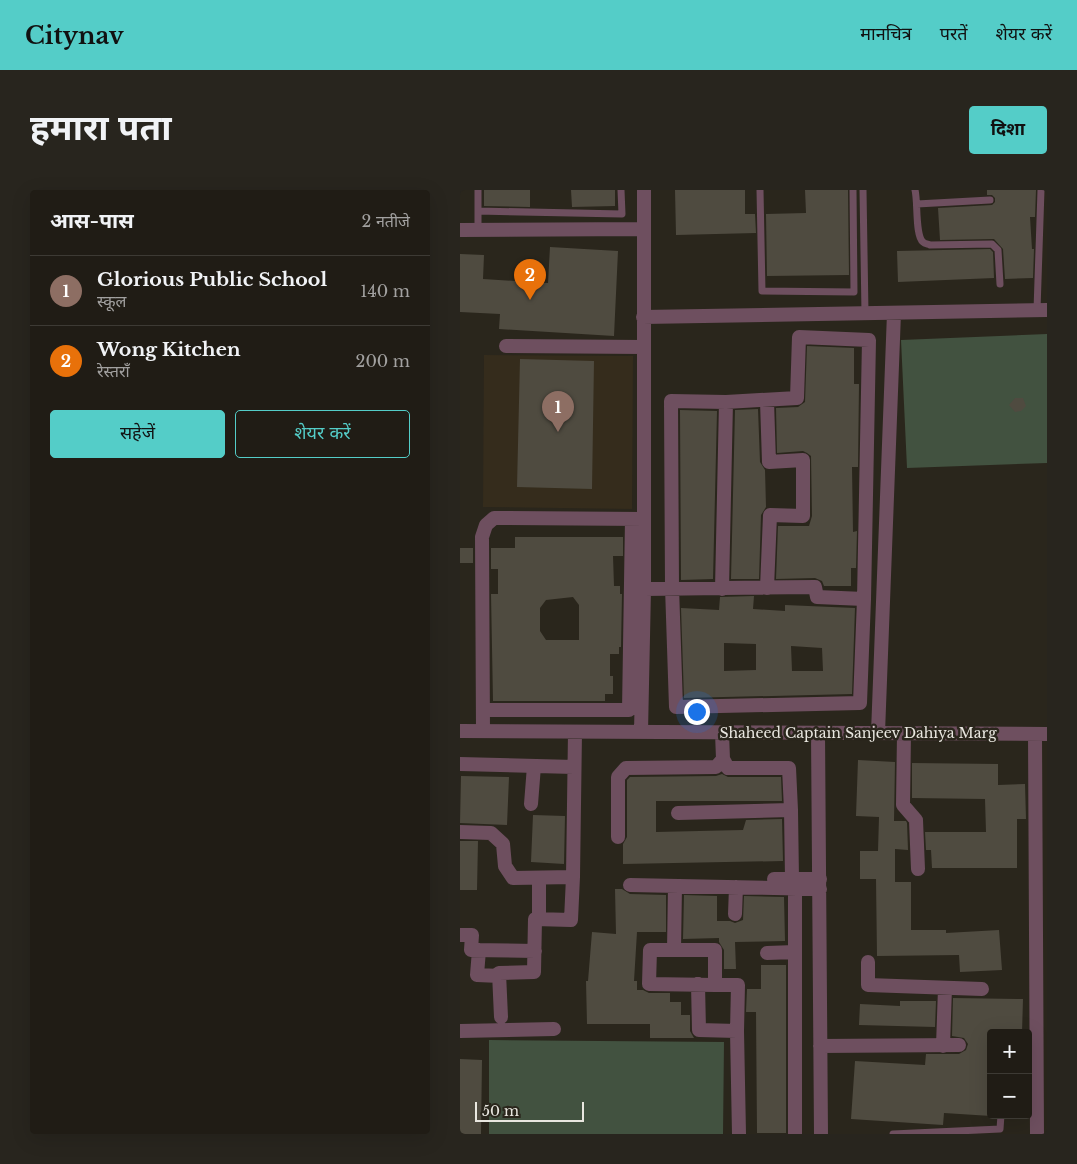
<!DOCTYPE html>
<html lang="hi">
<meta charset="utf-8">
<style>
:root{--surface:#201c15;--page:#28251e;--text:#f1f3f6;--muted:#a2a1a0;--line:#3d3a34;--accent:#54cdc8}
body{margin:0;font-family:"Libre Baskerville","Noto Sans Devanagari",serif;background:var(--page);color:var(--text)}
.controls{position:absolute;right:15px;bottom:15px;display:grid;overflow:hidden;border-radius:5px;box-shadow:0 5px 20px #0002}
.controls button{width:45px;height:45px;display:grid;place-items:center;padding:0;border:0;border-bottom:1px solid var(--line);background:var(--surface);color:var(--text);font:25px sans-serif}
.scale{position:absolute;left:15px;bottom:12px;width:109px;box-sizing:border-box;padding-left:5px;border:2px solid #e9e7e0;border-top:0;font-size:14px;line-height:18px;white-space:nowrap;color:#e9e7e0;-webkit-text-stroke:4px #2a261c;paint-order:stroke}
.you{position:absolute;left:236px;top:521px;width:18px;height:18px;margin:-12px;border:4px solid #fff;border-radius:50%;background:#1a73e8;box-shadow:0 0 0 8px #1a73e833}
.badge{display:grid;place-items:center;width:32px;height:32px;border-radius:50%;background:var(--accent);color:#fff;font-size:16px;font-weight:700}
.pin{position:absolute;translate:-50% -41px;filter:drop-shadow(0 1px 2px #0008)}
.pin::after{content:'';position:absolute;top:26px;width:18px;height:15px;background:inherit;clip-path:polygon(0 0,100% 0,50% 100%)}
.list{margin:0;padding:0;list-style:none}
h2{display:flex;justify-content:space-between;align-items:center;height:65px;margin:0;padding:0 20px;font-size:21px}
h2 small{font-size:16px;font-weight:400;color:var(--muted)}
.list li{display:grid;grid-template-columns:32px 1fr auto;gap:15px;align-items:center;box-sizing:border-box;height:70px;padding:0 20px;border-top:1px solid var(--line)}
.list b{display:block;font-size:19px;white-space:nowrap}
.list p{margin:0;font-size:16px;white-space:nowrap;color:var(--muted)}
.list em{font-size:16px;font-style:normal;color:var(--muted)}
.actions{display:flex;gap:10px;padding:15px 20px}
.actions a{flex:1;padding:11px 0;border:1px solid var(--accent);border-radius:5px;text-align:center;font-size:18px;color:var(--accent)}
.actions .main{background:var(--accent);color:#111}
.map{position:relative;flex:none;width:587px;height:944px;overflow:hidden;border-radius:5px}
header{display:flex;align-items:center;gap:30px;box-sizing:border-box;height:70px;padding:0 25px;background:var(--accent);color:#111}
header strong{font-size:24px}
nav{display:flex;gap:28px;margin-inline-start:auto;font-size:18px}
.intro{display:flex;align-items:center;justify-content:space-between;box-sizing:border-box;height:120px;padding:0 30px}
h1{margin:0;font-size:35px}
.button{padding:12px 22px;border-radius:5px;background:var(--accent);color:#111;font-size:18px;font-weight:700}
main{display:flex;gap:30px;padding:0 30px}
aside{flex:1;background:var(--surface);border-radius:5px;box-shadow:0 5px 20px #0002}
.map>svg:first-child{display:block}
</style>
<header>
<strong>Citynav</strong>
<nav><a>मानचित्र</a><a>परतें</a><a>शेयर करें</a></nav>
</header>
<div class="intro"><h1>हमारा पता</h1><a class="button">दिशा</a></div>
<main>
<aside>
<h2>आस-पास<small>2 नतीजे</small></h2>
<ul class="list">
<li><span class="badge" style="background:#8d6e63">1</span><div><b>Glorious Public School</b><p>स्कूल</p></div><em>140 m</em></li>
<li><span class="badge" style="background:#e8710a">2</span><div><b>Wong Kitchen</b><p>रेस्तराँ</p></div><em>200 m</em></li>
</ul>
<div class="actions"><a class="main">सहेजें</a><a>शेयर करें</a></div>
</aside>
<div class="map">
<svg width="587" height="944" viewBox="0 0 587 944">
<rect width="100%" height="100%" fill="#2a261c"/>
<!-- education -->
<path fill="#352c1c" d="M 24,165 L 173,166 L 172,319 L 23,317 Z"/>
<!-- green -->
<path fill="#425240" d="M 587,144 L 587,273 L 447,278 L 441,150 Z
M 29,850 L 264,852 L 263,944 L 29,944 Z"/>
<!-- building -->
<path fill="#4f4b40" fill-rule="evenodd" d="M 24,0 L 70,0 L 70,17 L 24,16 Z
M 111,0 L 155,0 L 155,16 L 112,17 Z
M 215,0 L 285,0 L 285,24 L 295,24 L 296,43 L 216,45 Z
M 345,0 L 388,0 L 389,85 L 307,86 L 306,24 L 346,23 Z
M 527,0 L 576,0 L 575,27 L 570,27 L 572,59 L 574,59 L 573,88 L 545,89 L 543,59 L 534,49 L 480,50 L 478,18 L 532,15 L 535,12 L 535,8 L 532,5 L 527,5 Z
M 90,57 L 158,61 L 154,146 L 39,139 L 40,124 L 0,122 L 0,64 L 24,65 L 23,89 L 88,93 Z
M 530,59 L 533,62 L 534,88 L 438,92 L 437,61 Z
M 347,156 L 394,158 L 394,194 L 399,194 L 398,277 L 392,277 L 393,342 L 397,341 L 396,378 L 391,378 L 391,396 L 364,396 L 362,391 L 355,388 L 316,389 L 318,336 L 349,336 L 352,326 L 351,266 L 347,263 L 343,261 L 317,263 L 316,218 L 338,217 L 345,212 Z
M 60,169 L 134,171 L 132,299 L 57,297 Z
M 555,208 L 563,208 L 566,216 L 561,221 L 555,222 L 549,215 Z
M 298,219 L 300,272 L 305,280 L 306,317 L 301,325 L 299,389 L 271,389 L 275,220 Z
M 220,220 L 257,221 L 253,389 L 221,390 Z
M 55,347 L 163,347 L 163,366 L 153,366 L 154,396 L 160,396 L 160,404 L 162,404 L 161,457 L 159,457 L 159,464 L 150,464 L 150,486 L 153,486 L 153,504 L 145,504 L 145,511 L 33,511 L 31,404 L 38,404 L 38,379 L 31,379 L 31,358 L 55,358 ZM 113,407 L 119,415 L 119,450 L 86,450 L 80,441 L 80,418 L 86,410 Z
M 0,358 L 13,358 L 13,373 L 0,373 Z
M 294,406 L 293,419 L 325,421 L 325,415 L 395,418 L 392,504 L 224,508 L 221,418 L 259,420 L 260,407 ZM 264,453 L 296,454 L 296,480 L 264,481 ZM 331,456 L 362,458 L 363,481 L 332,481 Z
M 398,570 L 435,572 L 434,631 L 446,631 L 447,633 L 448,660 L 435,659 L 435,692 L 451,692 L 451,740 L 486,740 L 486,743 L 539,740 L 542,780 L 500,782 L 499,765 L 417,766 L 416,689 L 400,689 L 400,661 L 418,661 L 419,627 L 396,626 Z
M 452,573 L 538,574 L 538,595 L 565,594 L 566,629 L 557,629 L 557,678 L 472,678 L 471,660 L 466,660 L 465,642 L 526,642 L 525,609 L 452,608 Z
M 262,584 L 268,587 L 321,587 L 322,611 L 196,611 L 196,642 L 283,640 L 286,630 L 322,629 L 323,671 L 163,674 L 163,654 L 167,647 L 167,590 L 170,587 L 256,586 Z
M 1,586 L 49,587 L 47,635 L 0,633 Z
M 73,625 L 105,626 L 104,674 L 71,672 Z
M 0,651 L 18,651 L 17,700 L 0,700 Z
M 155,699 L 162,699 L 170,704 L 206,705 L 206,742 L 177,742 L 174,791 L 177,791 L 177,800 L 183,800 L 189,803 L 210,803 L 210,812 L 221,812 L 221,825 L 230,825 L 230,841 L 234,848 L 190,848 L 190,834 L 127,834 L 126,791 L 128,791 L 132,742 L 156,744 Z
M 224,705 L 257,706 L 257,731 L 270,731 L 275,733 L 283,730 L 284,706 L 324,707 L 325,751 L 275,752 L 276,779 L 264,779 L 264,760 L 259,752 L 259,748 L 223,749 Z
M 301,775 L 326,775 L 326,943 L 297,943 L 296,822 L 286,822 L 287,799 L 301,799 Z
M 493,808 L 563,809 L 562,843 L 531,843 L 531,926 L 484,923 L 483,935 L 391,929 L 395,871 L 465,875 L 466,864 L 499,864 L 506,860 L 508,854 L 504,848 L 492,846 Z
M 440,811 L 476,811 L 475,837 L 399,835 L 400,814 L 440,816 Z
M 0,869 L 22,870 L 21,944 L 0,944 Z"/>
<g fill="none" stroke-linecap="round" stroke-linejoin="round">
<!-- service -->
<path stroke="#6e4f5f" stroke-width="7" d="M 300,0 L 302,101 L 394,102 L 393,0
M 403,0 L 405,123
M 455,0 C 458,11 455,46 463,52 C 465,54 468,54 470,55 L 532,54 L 538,60 L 540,94
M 457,14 L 530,10
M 18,21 L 18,0
M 18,40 L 18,21 L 162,24 L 161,0
M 577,120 L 581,0
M 433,944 L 540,939 L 541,925"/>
<!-- minor -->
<path stroke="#6e4f5f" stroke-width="14" d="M 0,40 L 184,39
M 183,127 L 587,120
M 339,147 L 409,150 L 404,409 L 400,513 L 216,517 L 212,397 L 211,211 L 266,212 L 337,208 Z
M 46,156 L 183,157
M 307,398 L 310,325 L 343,326 L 343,270 L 309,272 L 307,211
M 184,399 L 355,397 L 357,407 L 404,409
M 262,399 L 266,212
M 23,520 L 169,520 L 172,329
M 0,541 L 587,544
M 23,541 L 22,347 L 26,335 L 34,328 L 184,329
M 181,542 L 184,399 L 184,0
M 358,543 L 361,944
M 418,543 L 434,123
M 444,544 L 443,615 L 456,630 L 458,679
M 575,544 L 577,944
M 0,574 L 114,577
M 71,614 L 74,576
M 331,620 L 332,689
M 218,623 L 331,620 L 329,578 L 268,578 L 263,569 L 262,543
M 0,642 L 31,643 L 43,654 L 45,676 L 53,688 L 113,687 L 115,542
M 158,647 L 158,587 L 166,578 L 256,577 L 263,569
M 79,688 L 79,730
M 314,689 L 360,689
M 170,695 L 360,699
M 275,724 L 276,697
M 0,745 L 12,745 L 11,760 L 75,761
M 19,760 L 17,785 L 40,786
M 190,760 L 255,760 L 255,795 L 189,794 Z
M 214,760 L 215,696
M 307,763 L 335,762
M 408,772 L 408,795 L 522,799
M 238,794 L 239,840 L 277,841 L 279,944
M 255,795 L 278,795 L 277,841
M 41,827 L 39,783 L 74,782 L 75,729 L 111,730 L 113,687
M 0,841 L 94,839
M 360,856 L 499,855
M 483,856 L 485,798
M 335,944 L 335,699"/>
</g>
<g text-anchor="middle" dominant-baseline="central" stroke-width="5" stroke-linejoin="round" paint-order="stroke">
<!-- street labels -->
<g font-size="14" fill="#e9e7e0" stroke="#2a261c">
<text x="398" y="543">Shaheed Captain Sanjeev Dahiya Marg</text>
</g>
</g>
</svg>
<div class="controls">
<button>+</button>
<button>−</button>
</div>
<div class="scale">50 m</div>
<div class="you"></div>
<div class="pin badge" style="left:98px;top:242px;background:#8d6e63">1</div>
<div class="pin badge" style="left:70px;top:110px;background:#e8710a">2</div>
</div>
</main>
